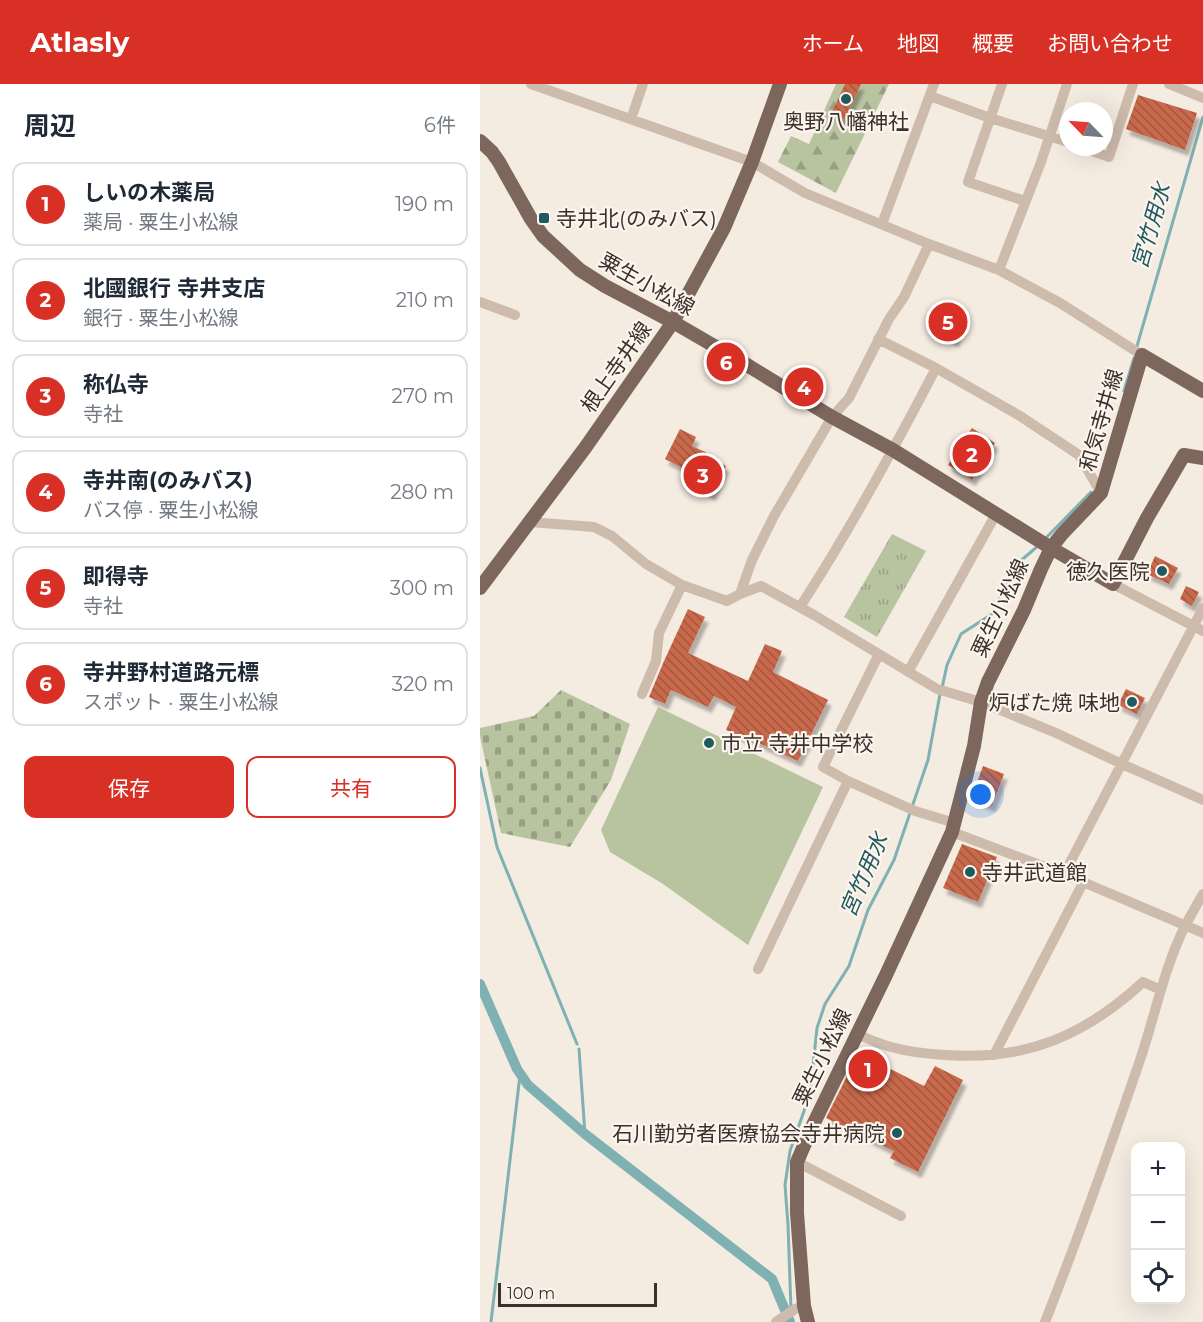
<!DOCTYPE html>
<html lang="ja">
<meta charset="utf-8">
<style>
:root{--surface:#fff;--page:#f2f2f3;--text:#1f2937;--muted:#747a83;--line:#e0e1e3;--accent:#d93025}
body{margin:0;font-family:Montserrat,"Noto Sans JP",sans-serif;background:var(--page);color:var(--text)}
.controls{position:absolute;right:18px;bottom:18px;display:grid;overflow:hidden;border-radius:12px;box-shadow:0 6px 24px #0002}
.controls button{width:54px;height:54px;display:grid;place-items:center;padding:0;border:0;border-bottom:2px solid var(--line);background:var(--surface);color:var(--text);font:30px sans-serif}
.compass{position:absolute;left:579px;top:18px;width:54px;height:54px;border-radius:50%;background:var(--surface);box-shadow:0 6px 24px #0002;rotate:295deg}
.scale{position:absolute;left:18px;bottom:15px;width:159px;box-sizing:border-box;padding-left:6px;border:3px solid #3b302b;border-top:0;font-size:16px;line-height:21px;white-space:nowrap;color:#3b302b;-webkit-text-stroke:4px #fbf5ee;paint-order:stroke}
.you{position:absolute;left:501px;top:711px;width:21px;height:21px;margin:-15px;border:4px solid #fff;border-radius:50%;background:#1a73e8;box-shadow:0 0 0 9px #1a73e833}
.badge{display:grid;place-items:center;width:39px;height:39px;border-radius:50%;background:var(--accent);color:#fff;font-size:20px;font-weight:700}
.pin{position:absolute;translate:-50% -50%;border:3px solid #fff;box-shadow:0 2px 6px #0006}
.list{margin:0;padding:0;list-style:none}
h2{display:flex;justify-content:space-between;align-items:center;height:78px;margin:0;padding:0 24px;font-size:26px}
h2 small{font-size:20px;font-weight:400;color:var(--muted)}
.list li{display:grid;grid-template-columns:39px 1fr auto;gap:18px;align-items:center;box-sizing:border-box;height:84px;margin:0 12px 12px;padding:0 12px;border:2px solid var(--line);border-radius:12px}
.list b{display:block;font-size:22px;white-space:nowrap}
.list p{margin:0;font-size:20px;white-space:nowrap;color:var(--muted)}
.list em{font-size:20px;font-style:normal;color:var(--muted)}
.actions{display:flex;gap:12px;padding:18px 24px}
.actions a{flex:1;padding:14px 0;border:2px solid var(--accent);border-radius:12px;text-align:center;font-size:21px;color:var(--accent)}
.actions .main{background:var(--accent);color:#fff}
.icon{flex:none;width:33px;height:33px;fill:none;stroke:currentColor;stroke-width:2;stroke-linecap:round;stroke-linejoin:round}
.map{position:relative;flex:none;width:723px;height:1238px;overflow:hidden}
header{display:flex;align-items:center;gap:36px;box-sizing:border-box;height:84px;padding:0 30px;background:var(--accent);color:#fff}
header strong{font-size:28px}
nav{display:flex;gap:33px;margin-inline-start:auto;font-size:21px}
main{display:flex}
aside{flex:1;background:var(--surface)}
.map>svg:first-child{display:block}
</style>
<header>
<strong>Atlasly</strong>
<nav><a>ホーム</a><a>地図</a><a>概要</a><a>お問い合わせ</a></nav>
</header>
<main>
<aside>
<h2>周辺<small>6件</small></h2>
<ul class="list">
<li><span class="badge">1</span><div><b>しいの木薬局</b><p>薬局 · 粟生小松線</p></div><em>190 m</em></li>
<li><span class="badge">2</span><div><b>北國銀行 寺井支店</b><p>銀行 · 粟生小松線</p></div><em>210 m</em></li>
<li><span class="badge">3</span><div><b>称仏寺</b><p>寺社</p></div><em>270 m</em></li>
<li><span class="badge">4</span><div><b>寺井南(のみバス)</b><p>バス停 · 粟生小松線</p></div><em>280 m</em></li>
<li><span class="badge">5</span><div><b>即得寺</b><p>寺社</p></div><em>300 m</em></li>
<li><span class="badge">6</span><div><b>寺井野村道路元標</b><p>スポット · 粟生小松線</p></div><em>320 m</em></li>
</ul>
<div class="actions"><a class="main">保存</a><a>共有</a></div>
</aside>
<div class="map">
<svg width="723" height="1238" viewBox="0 0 723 1238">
<defs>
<pattern id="grass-tufts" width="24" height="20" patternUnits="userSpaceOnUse" patternTransform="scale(1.5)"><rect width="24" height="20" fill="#b8c4a0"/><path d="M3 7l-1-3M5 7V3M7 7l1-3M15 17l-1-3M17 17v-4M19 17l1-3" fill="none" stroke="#97a083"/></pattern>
<pattern id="forest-firs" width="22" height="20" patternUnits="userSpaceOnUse" patternTransform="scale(1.5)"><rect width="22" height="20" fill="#b8c4a0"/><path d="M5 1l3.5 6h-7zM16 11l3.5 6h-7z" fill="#97a083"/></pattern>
<pattern id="cemetery-stones" width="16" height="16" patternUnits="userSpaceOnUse" patternTransform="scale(1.5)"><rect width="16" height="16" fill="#b8c4a0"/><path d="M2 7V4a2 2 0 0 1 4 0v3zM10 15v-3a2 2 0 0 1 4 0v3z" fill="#97a083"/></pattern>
<pattern id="building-back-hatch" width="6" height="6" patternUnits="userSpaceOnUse" patternTransform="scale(1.5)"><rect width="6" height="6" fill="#c8694b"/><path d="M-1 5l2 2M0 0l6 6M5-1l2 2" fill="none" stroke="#a4573f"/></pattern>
<filter id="shadow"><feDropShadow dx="3.5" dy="6" stdDeviation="1.5" flood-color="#0004"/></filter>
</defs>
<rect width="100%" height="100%" fill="#f4ebe1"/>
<!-- grass -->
<path fill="url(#grass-tufts)" d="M 412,450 L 446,467 L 397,553 L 364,533 Z"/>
<!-- forest -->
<path fill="url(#forest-firs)" d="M 356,0 L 409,0 L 356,109 L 298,78 L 311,52 L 329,60 Z"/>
<!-- cemetery -->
<path fill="url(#cemetery-stones)" d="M 81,606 L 150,640 L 131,696 L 90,763 L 21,749 L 0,652 L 0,644 L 54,632 Z"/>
<!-- pitch -->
<path fill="#b8c4a0" d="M 178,623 L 343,703 L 268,861 L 183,800 L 130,768 L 121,746 Z"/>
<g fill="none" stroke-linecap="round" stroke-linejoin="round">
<!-- stream -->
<path stroke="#7fb0b2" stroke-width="3" d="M 657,262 L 723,33
M 644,307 L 654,274
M 564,456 L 611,408
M 462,604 L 467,581 L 481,550 L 512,530 L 537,480 L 559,461
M 0,684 L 17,763 L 97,960
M 432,723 L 448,676 L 460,610
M 99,965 L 105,1050
M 311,1226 L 308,1141 L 305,1101 L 310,1067 L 330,1010 L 337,944 L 345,920 L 369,882 L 388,826 L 414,776 L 430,729
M 11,1238 L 40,991"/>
<!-- canal -->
<path stroke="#7fb0b2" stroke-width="10" d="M 0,900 L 37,985 L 48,1001 L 105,1050 L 292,1195 L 310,1238"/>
</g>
<!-- building -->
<path fill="url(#building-back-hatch)" filter="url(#shadow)" d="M 365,0 L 381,0 L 364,36 L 351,30 Z
M 658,11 L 717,29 L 705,66 L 646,45 Z
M 462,218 L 487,230 L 475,257 L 449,245 Z
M 492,344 L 515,359 L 492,396 L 468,381 Z
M 200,345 L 216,353 L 212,362 L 238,374 L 237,377 L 246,382 L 232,411 L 201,396 L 206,386 L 185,375 Z
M 675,472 L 698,484 L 689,500 L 667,490 Z
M 706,502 L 719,508 L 712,522 L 700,515 Z
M 208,525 L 225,533 L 208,569 L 268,597 L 285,560 L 302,567 L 293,588 L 348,616 L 318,677 L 264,652 L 263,654 L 246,646 L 256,623 L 234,612 L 228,623 L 191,606 L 185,620 L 169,613 L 184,577 Z
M 646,605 L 665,614 L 657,630 L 638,621 Z
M 503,682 L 524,690 L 512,722 L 491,715 Z
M 482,760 L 517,773 L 498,818 L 463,804 Z
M 383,971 L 444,1002 L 455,982 L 483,996 L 438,1088 L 410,1074 L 414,1067 L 346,1034 L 368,990 L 372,993 Z"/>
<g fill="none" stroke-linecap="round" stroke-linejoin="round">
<!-- minor -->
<path stroke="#cdbbac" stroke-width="10" d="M 51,0 L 272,78 L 325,109 L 449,160 L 519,186 L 580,219 L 662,271
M 522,0 L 488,98 L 545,117
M 689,0 L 723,14
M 450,12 L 510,34 L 588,58
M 151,35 L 163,0
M 601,63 L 629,73 L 653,0
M 402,140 L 454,0
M 519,186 L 561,78 L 587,0
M 0,218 L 35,231
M 398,255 L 456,284 L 540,332 L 599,371 L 621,409
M 50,438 L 114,443 L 132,452 L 166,480 L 202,501 L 247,517 L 260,510 L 281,502 L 334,531 L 457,605 L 501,618 L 576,649 L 642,680 L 723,716
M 633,500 L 723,547
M 260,510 L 272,476 L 294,432 L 352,333 L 369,314 L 409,235 L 424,213 L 449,160
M 320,523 C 370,446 414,365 456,284
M 399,570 L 343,683 L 368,697 L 435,727 L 475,739
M 428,588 L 516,430
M 162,610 L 176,577 L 179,549 L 202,501
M 472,748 L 584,790 L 723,849
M 584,790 L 723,524
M 278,885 L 368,697
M 377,950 C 388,955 400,960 411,963 C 429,968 448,970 466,971 C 546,977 606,951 663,898 L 681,906
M 514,971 L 603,799
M 317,1078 L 421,1132
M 296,1238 L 315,1225 L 324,1222
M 565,1238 C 599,1152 630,1064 660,976 C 675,932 684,884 705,842 C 711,831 717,820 723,810"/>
<!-- major -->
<path stroke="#7d675c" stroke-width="14" d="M 0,57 L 12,68 L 19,78 L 51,135 L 63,152 L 100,186 L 125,202 L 193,238 L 267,281 L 352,333 L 413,366 L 571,464 L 633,500 L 667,434 L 704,371 L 723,374
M 0,504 L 105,364 L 193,238 L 244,144 L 272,78 L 300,0
M 328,1238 L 324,1222 L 317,1129 L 317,1078 L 332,1043 L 406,891 L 472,748 L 494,662 L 501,618 L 508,598 L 544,526 L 561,485 L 571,464 L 582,450 L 621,409 L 662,271 L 723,307"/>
</g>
<!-- markers -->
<g fill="#1f5a5e" stroke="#fbf5ee" stroke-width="2">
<circle cx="366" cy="15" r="6"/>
<rect x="58" y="128" width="12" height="12" rx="3"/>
<circle cx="682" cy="487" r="6"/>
<circle cx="652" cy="618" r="6"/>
<circle cx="229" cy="659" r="6"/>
<circle cx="490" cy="788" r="6"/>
<circle cx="417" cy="1049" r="6"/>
</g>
<g text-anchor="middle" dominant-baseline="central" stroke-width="4.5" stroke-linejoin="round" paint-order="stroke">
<!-- poi labels -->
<g font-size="21" fill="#3b302b" stroke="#fbf5ee" text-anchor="start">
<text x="366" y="37" text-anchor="middle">奥野八幡神社</text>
<text x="76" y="134">寺井北(のみバス)</text>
<text x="670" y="487" text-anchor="end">徳久医院</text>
<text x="640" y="618" text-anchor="end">炉ばた焼 味地</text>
<text x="241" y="659">市立 寺井中学校</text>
<text x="502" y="788">寺井武道館</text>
<text x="405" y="1049" text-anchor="end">石川勤労者医療協会寺井病院</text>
</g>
<!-- street labels -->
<g font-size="21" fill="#3b302b" stroke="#fbf5ee">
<text transform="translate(167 200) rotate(29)">粟生小松線</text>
<text transform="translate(136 283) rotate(-55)">根上寺井線</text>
<text transform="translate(621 336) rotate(-74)">和気寺井線</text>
<text transform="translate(520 524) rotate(-65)">粟生小松線</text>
<text transform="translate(342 973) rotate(-64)">粟生小松線</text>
</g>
<!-- water labels -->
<g font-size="22" font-style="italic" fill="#1f5a5e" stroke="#fbf5ee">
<text transform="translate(671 142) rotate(-74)">宮竹用水</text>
<text transform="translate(384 791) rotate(-67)">宮竹用水</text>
</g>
</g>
</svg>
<div class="controls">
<button>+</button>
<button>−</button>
<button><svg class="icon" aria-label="locate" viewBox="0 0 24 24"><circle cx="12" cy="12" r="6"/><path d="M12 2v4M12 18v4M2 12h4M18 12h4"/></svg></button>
</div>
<svg class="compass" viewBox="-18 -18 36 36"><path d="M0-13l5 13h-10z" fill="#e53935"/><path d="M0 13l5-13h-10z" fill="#747a83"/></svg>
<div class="scale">100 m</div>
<div class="you"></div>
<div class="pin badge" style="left:388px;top:985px">1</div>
<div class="pin badge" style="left:492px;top:370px">2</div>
<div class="pin badge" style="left:223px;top:391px">3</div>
<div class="pin badge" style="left:324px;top:303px">4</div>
<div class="pin badge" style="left:468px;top:238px">5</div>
<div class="pin badge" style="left:246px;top:278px">6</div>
</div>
</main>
